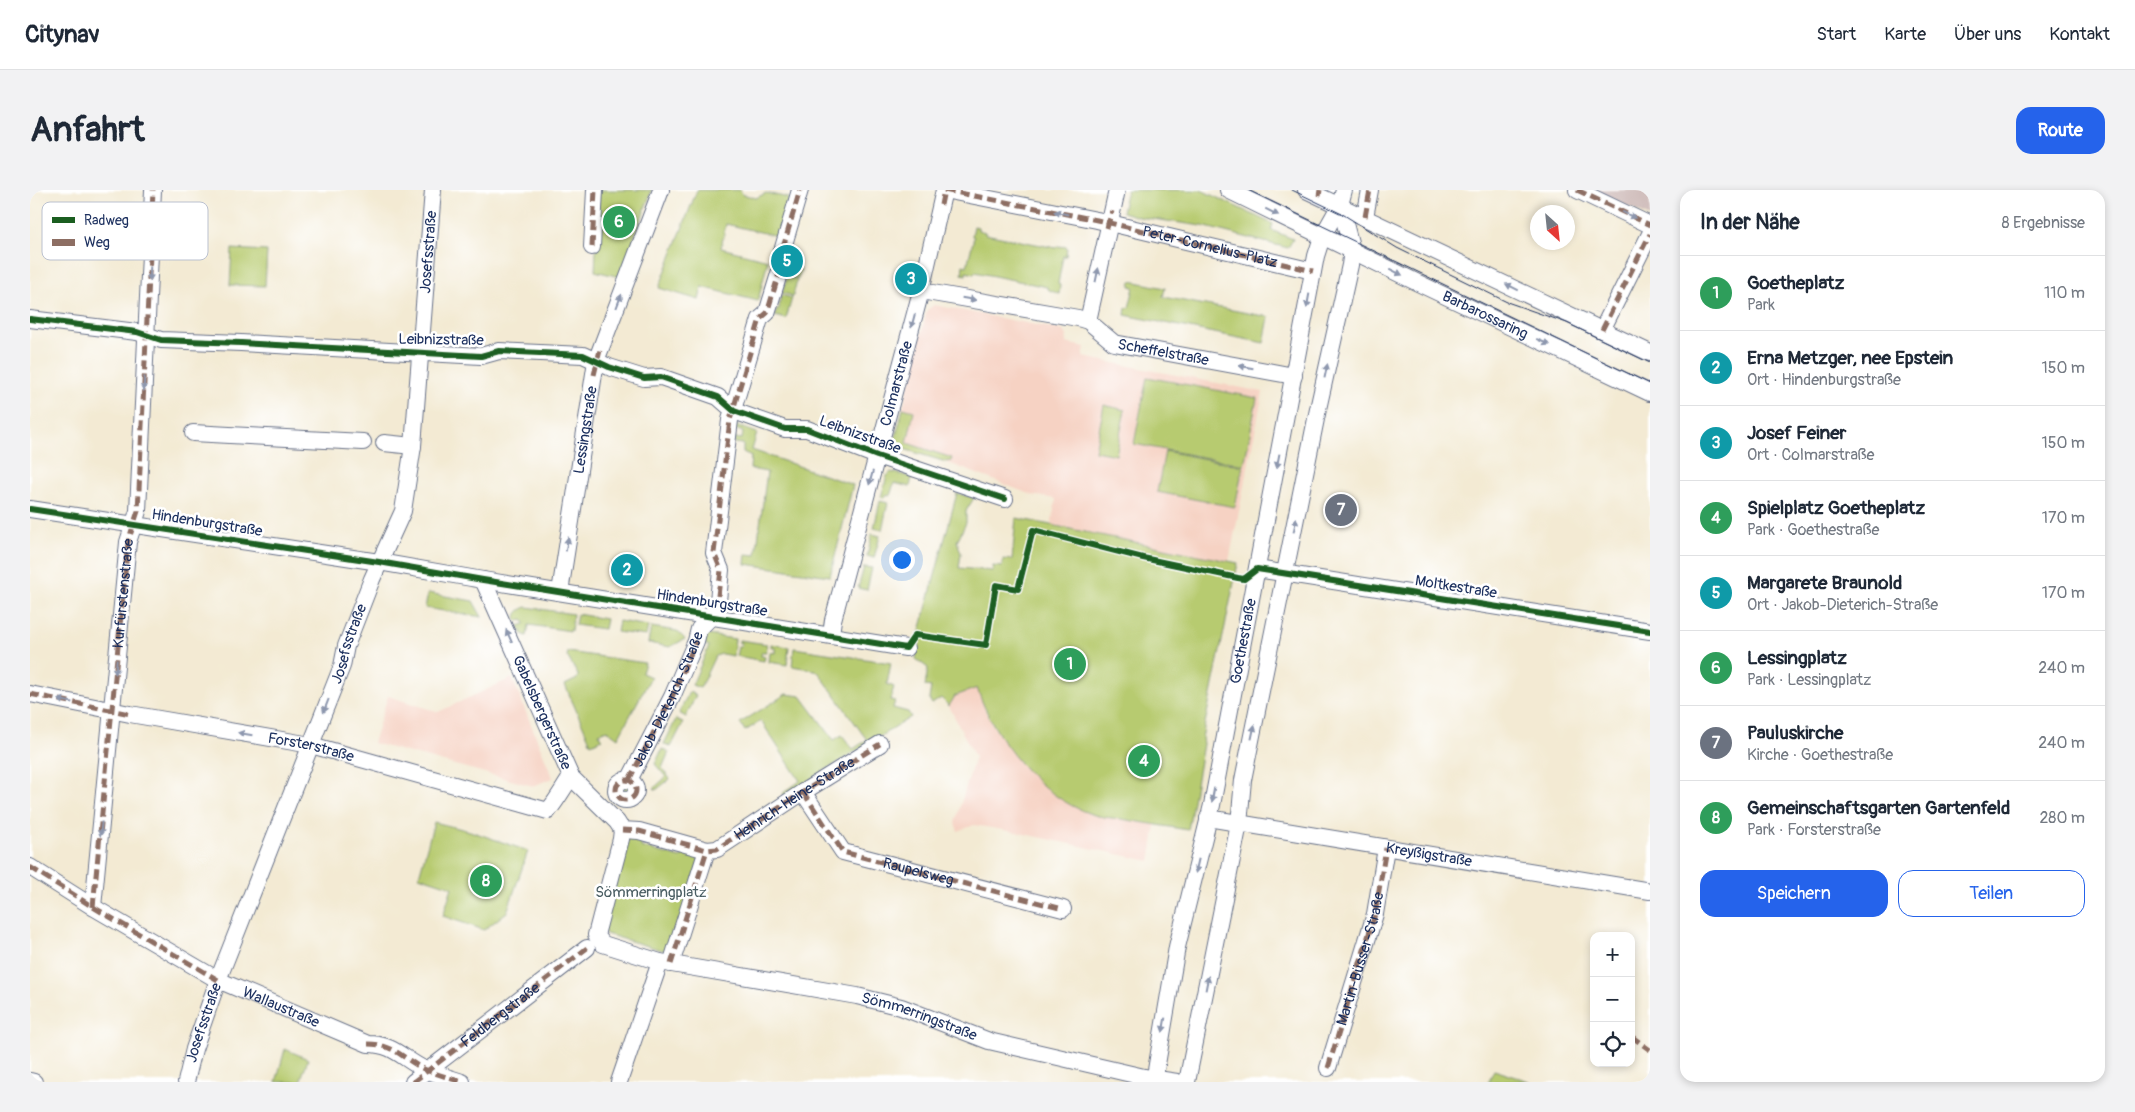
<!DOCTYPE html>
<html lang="de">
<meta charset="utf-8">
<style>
:root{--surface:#fff;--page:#f2f2f3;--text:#1f2937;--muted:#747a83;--line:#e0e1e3;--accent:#2563eb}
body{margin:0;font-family:Pangolin,sans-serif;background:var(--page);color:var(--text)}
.controls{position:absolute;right:15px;bottom:15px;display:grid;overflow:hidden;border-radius:10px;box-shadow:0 2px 8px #0003}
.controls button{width:45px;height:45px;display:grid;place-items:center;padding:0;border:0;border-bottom:1px solid var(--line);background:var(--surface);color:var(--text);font:25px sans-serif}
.compass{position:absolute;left:1500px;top:15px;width:45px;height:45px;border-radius:50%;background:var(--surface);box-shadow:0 2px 8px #0003;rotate:153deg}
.you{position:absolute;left:871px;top:369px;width:18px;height:18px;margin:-12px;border:4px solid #fff;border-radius:50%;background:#1a73e8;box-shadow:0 0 0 8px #1a73e833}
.badge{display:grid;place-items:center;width:32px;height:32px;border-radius:50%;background:var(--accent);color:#fff;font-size:16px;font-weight:700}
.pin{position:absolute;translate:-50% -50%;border:2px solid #fff;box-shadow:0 1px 5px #0006}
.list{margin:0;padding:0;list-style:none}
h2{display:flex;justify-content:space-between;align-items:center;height:65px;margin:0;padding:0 20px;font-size:21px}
h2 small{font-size:16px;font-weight:400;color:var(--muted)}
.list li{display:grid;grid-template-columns:32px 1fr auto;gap:15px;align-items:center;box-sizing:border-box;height:75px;padding:0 20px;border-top:1px solid var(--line)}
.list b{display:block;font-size:19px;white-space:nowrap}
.list p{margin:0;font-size:16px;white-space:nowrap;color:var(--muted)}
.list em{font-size:16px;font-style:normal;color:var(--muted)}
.actions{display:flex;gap:10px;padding:15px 20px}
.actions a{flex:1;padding:11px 0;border:1px solid var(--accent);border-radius:15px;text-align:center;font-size:18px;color:var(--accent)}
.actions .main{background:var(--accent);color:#fff}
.icon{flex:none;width:28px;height:28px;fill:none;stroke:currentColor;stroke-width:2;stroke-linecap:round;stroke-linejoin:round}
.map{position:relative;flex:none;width:1620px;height:892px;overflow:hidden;border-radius:15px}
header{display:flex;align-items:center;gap:30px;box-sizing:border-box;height:70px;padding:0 25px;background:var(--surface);border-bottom:1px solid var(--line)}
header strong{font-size:24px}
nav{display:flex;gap:28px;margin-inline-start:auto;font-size:18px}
.intro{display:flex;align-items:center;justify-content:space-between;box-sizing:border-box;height:120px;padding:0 30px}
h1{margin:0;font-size:35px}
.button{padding:12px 22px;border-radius:15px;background:var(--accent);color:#fff;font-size:18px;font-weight:700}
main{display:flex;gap:30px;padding:0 30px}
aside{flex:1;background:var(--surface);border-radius:15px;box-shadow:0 2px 8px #0003}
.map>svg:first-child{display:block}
</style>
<header>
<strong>Citynav</strong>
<nav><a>Start</a><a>Karte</a><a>Über uns</a><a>Kontakt</a></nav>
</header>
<div class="intro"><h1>Anfahrt</h1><a class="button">Route</a></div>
<main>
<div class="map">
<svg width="1620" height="892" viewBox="0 0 1620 892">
<rect width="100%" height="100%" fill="#fff"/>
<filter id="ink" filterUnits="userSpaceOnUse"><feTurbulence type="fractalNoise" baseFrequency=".02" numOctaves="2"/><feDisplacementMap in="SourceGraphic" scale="10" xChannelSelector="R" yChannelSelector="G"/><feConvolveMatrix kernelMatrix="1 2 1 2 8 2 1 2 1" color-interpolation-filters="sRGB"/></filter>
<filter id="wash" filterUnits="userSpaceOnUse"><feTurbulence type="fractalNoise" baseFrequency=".0096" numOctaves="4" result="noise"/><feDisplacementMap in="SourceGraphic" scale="20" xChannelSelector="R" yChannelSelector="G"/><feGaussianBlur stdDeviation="1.12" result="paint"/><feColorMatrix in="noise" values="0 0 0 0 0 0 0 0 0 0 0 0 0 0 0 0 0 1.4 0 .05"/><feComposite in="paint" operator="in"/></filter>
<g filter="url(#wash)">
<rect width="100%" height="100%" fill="#f3ead3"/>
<!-- built -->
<path fill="#f6d2c3" d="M 904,115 L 1032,140 L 1037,145 L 1036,153 L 1055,157 L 1053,167 L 1233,202 L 1199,371 L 1021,336 L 1026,309 L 1002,305 L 916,272 L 867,257 L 865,250 L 897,120 Z
M 482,488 L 523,588 L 503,596 L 343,553 L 358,506 L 408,522 Z
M 947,498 L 955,521 L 964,538 L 988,571 L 1061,625 L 1126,635 L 1120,671 L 985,642 L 944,635 L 928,641 L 925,633 L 945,567 L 919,516 L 924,506 Z"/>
<!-- industrial -->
<path fill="#d1bfbd" d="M 1564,0 L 1620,0 L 1620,27 Z"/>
<!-- green -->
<path fill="#b7cb6f" stroke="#697d66" d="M 569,0 L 622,0 L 590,87 L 565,81 Z
M 667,0 L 710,0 L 712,4 L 726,8 L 736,3 L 759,8 L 747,46 L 696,34 L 691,58 L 738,70 L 728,111 L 672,97 L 669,110 L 629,98 Z
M 1097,0 L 1171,0 L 1243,34 L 1241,40 L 1263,49 L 1258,58 L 1172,36 L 1109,27 L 1092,22 Z
M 944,36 L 948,37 L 948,40 L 955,42 L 955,44 L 1026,58 L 1027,56 L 1037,57 L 1036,66 L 1033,66 L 1028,94 L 1030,95 L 1029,104 L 1017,99 L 1017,97 L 945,82 L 944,84 L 936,82 L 936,85 L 932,84 L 933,75 L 937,76 L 944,47 L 942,46 Z
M 202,59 L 237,61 L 235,96 L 200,95 Z
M 760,76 L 771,79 L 768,89 L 757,86 Z
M 757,87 L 767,90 L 763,106 L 752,103 Z
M 1101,91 L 1135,98 L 1133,107 L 1239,127 L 1234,153 L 1095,125 L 1096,118 L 1099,118 L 1104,97 L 1100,96 Z
M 751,105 L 762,108 L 756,129 L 745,126 L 747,119 L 749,119 Z
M 1117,187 L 1227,208 L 1214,275 L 1104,254 Z
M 1074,215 L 1095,220 L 1086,265 L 1065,261 Z
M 873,218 L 884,221 L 877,253 L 922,268 L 921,271 L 916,272 L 867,257 L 865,250 Z
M 705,235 L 727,243 L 722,260 L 823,295 L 800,386 L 715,374 L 716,364 L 726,365 L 737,282 L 720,279 L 721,266 L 713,262 L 713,254 L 705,253 L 703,248 L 712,249 L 713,242 L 705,239 Z
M 1135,261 L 1213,276 L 1205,317 L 1127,302 Z
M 861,282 L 882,287 L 880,297 L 864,293 L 860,306 L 856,305 L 854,308 L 851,307 L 857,286 Z
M 927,303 L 944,308 L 936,321 L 936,333 L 927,351 L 931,363 L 929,378 L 963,381 L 963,376 L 972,377 L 973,369 L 982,370 L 986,328 L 1208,373 L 1172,548 L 1173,554 L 1158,640 C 1136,636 1113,633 1091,629 C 1081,628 1070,627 1061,624 C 1008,606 964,549 947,498 L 925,506 L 919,516 L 911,508 L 902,514 L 899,509 L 901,497 L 895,496 L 898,478 L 886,469 L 890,441 Z
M 850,311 L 858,313 L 852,340 L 844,338 Z
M 842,344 L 850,346 L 844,368 L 837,366 Z
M 834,377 L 842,378 L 837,400 L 828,398 Z
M 398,403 L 443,411 L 452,427 L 395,418 Z
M 497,417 L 543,424 L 541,441 L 499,435 L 497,446 L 492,444 L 488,436 L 495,434 L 493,429 L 486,431 C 485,423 490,419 497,417 Z
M 547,424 L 576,429 L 574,439 L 545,435 Z
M 589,431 L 618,436 L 616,446 L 587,442 Z
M 621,437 L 647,441 L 655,449 L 640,457 L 618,453 Z
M 671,444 L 705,449 L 703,466 L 692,464 L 685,466 L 670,498 L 662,495 L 679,456 L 667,451 Z
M 709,450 L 737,454 L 736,462 L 732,462 L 731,466 L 735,467 L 734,471 L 706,466 L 708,457 L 711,457 L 712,453 L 709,453 Z
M 741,454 L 759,457 L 757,475 L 739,472 L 740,462 L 745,463 L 745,458 L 741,457 Z
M 764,458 L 861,473 L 857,494 L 864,497 L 860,510 L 865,511 L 863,518 L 878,522 L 881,527 L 754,606 L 753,603 L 770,591 L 731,531 L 715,541 L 710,533 L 756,504 L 771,506 L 804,550 L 812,545 L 823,559 L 837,550 L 789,483 L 785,480 L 762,476 Z
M 538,462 L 615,473 L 612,483 L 621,487 L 588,548 L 577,540 L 569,543 L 572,549 L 561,554 L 535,495 L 547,489 L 548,485 L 537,466 Z
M 659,502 L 666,505 L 656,527 L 649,523 Z
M 646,529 L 653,533 L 641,557 L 634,554 Z
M 632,559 L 639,562 L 632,578 L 640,589 L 626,600 L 624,598 L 636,587 L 625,574 Z
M588 600a7 7 0 1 1 14 0a7 7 0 1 1-14 0Z
M 404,632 L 440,641 L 498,661 L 477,722 L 454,740 L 413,726 L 422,697 L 389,686 Z
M 599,643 L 613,647 L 611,657 L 651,668 L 654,659 L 671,663 L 642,763 L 576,744 L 573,740 Z
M 255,859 L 278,869 L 270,892 L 246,892 Z
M 1464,880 L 1499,891 L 1458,892 Z"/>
</g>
<g filter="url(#ink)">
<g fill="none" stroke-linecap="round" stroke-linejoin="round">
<!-- minor casing -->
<g stroke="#677087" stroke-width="18">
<g id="minor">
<path d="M 914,0 L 1067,30 L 1283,81"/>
<path id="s1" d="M 1198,0 L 1388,93 L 1620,203"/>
<path d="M 1276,0 L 1620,163"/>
<path d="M 1547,0 L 1620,35"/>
<path d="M 1335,27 L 1340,0"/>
<path d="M 562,57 L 565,0"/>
<path id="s2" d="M 891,101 L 1048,128 L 1058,131 L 1084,153 L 1264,186"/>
<path d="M 0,129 L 107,142 L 131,150 L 211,153 L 451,166 L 469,161 L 553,165 L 579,177 L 614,188 L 631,187 L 688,207 L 704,221 L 755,239 L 777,239 L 847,266 L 975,309"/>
<path d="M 1058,131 L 1087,0"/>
<path d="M 1572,140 L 1620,44"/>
<path d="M 163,243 L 333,252"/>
<path d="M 354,253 L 383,256"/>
<path d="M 0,319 L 349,372 L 453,390 L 876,458"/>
<path d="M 1227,379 L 1620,441"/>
<path id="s3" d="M 453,390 L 541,587 L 587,632 L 592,640"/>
<path id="s4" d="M 530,402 L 566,171 L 631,0"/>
<path id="s5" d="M 801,444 L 803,430 L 891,101 L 914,0"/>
<path id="s6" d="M 0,504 L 100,524 L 281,555 L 518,621 C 527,610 533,599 541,587"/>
<circle cx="596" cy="600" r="10"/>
<path id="s7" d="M 599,590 L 642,507 L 666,451 L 669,439 L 682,426 L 688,411 L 691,380 L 684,363 L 700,230 L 730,129 L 737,123 L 752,74 L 750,68 L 770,0"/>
<path d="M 773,602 L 813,662 L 1033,719"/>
<path id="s8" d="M 1178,628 L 1620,701"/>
<path id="s9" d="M 592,640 L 591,649 L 566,745 L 573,754 L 630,772 L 827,806 L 871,817 L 959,851 L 1114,887 L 1147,892"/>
<path id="s10" d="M 592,640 L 609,641 L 677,660 L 687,659 L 773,602 L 850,554"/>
<path id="s11" d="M 0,677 L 63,717 L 188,790 L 338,854 C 364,854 373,869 394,879 C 406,884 419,888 432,892"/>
<path d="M 63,717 L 98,352 L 108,321 L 123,0"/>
<path d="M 641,774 L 677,660"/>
<path d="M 1298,878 L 1345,724 L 1356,658"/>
<path d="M 0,891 L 4,892"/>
<path id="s12" d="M 156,892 L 164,859 L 188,790 L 312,476 L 316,456 L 342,389 L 373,321 L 383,256 L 403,0"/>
<path id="s13" d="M 383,892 L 557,758"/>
<path d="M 589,892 L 630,772"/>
<path id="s14" d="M 1124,892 L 1147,757 L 1182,615 L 1286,66 L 1292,47 L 1310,15 L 1314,0"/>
<path d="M 1157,892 L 1209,634 L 1213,590 L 1288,219 L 1320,75 L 1322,60 L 1310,15"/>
</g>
</g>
<!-- minor -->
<use href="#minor" stroke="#fff" stroke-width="16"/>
<!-- tram -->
<path stroke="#1b2f5e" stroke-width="1" d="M 1218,0 L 1620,194
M 1262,0 L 1314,25 L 1367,58 L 1477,112 L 1537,133 L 1620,173"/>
<!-- quiet -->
<g stroke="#8d6e63" stroke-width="5" stroke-dasharray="10 5" stroke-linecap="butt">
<path id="s15" d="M 914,0 L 1067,30 L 1283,81"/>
<path d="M 1547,0 L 1620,35"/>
<path d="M 1289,6 L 1290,0"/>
<path d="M 911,15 L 914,0"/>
<path d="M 1335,27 L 1340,0"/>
<path d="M 1077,38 L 1082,21"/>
<path d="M 562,57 L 565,0"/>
<path d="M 1572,140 L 1620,44"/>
<path d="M 564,185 L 571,156"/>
<path d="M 688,406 L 691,380 L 684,363 L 700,230 L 730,129 L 737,123 L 752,74 L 750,68 L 770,0"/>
<path d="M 0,504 L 100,524"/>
<circle cx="596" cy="600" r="10"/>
<path d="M 599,590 L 642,507 L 666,451"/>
<path id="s16" d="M 773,602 L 813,662 L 1033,719"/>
<path d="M 592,640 L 609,641 L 677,660 L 687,659 L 773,602 L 850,554"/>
<path d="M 0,677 L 63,717 L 188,790"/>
<path id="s17" d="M 63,717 L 98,352 L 108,321 L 123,0"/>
<path d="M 641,774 L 677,660"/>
<path d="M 1601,846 L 1620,860"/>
<path d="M 338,854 C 364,854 373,869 394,879 C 406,884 419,888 432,892"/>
<path id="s18" d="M 1298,878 L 1345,724 L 1356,658"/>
<path d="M 383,892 L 557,758"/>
</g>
<!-- cycleway casing -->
<g stroke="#fff" stroke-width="9">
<path id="cycleway" d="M 0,129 L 107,142 L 131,150 L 211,153 L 451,166 L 469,161 L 553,165 L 579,177 L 614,188 L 631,187 L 688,207 L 704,221 L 755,239 L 777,239 L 847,266 L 975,309
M 0,319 L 349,372 L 453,390 L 876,458 L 885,445 L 956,455 L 966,395 L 988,399 L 1003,340 L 1113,368 L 1208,388 L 1214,389 L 1227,379 L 1620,441"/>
</g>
<!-- cycleway -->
<use href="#cycleway" stroke="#1b5e20" stroke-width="6"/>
</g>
<!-- one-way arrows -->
<defs><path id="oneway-solid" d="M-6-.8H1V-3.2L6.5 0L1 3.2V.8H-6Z" transform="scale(1.25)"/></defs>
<g fill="#8d97ae">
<use href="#oneway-solid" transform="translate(1242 22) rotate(26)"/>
<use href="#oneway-solid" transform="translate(1031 23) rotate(-169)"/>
<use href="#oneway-solid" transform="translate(1599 25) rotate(26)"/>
<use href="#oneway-solid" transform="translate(1366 82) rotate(26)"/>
<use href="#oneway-solid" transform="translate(120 84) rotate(92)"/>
<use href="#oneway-solid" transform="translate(1067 85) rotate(-78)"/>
<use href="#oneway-solid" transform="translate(1482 97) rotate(-154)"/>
<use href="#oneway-solid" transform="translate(939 109) rotate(10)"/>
<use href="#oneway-solid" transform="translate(589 111) rotate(-69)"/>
<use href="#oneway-solid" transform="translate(1278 111) rotate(100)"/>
<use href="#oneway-solid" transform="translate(883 131) rotate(105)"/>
<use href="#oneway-solid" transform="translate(1513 152) rotate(25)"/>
<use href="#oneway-solid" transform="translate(1216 177) rotate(-170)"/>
<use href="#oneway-solid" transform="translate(1296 181) rotate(-78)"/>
<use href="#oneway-solid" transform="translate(114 194) rotate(93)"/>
<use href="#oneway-solid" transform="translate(1248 271) rotate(101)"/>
<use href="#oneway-solid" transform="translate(841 288) rotate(105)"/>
<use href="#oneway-solid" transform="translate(1265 335) rotate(-79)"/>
<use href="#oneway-solid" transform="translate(537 354) rotate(-81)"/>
<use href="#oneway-solid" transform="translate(479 446) rotate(-114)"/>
<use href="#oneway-solid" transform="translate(86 477) rotate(96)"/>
<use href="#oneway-solid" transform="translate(35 511) rotate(-168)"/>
<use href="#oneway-solid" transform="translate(296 516) rotate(111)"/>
<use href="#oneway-solid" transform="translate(1223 542) rotate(-78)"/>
<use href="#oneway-solid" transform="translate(215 544) rotate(-170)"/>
<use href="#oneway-solid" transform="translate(1183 605) rotate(100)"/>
<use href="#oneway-solid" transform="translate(71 639) rotate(95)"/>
<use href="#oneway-solid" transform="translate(1167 676) rotate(103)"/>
<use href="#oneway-solid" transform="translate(1177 793) rotate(-79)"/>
<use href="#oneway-solid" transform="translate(1134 835) rotate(100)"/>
</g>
</g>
<g text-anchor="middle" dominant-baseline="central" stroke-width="5" stroke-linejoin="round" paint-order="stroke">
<!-- street labels -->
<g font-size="15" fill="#1b2f5e" stroke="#fff">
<text stroke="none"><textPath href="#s15" startOffset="272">Peter-Cornelius-Platz</textPath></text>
<text stroke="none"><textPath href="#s12" startOffset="872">Josefsstraße</textPath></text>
<text stroke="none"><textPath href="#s1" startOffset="286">Barbarossaring</textPath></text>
<text transform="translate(411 150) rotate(1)">Leibnizstraße</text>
<text stroke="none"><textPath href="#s2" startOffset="254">Scheffelstraße</textPath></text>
<text stroke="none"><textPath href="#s5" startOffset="259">Colmarstraße</textPath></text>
<text stroke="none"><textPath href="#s4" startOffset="164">Lessingstraße</textPath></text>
<text transform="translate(830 245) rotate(20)">Leibnizstraße</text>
<text transform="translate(177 333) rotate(9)">Hindenburgstraße</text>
<text transform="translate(1426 397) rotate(9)">Moltkestraße</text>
<text stroke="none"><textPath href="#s17" startOffset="315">Kurfürstenstraße</textPath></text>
<text transform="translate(682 413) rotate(9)">Hindenburgstraße</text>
<text stroke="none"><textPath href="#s14" startOffset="450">Goethestraße</textPath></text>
<text stroke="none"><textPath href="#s12" startOffset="468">Josefsstraße</textPath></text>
<text stroke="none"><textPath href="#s7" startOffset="90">Jakob-Dieterich-Straße</textPath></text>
<text stroke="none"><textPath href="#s3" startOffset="145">Gabelsbergerstraße</textPath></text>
<text stroke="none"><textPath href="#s6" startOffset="286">Forsterstraße</textPath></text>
<text stroke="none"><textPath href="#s10" startOffset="190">Heinrich-Heine-Straße</textPath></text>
<text stroke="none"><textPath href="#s8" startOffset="224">Kreyßigstraße</textPath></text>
<text stroke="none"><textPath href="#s16" startOffset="150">Raupelsweg</textPath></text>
<text stroke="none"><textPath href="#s18" startOffset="114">Martin-Büsser-Straße</textPath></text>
<text stroke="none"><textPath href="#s11" startOffset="288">Wallaustraße</textPath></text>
<text stroke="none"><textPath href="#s13" startOffset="110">Feldbergstraße</textPath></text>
<text stroke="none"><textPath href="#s9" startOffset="445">Sömmerringstraße</textPath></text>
<text stroke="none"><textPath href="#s12" startOffset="62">Josefsstraße</textPath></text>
</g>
<!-- park labels -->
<g font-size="15" fill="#4a5e63" stroke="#fff">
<text x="621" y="702">Sömmerringplatz</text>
</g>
</g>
<!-- legend -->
<rect x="12" y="12" width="166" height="58" rx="8" fill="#fff" stroke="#bbc1cf" stroke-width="1"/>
<rect x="22" y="27" width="23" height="6" fill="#1b5e20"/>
<rect x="22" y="49" width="23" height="7" fill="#8d6e63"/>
<g font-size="14" fill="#1b2f5e">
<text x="54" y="35">Radweg</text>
<text x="54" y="57">Weg</text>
</g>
</svg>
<div class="controls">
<button>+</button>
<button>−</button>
<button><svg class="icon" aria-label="locate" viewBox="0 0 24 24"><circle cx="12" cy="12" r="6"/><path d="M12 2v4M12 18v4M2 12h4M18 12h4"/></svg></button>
</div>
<svg class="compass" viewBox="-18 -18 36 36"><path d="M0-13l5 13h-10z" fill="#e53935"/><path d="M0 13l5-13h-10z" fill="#747a83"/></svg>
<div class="you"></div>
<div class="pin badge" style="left:1040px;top:474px;background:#2e9e5b">1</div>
<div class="pin badge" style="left:597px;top:380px;background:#0f9aa8">2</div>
<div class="pin badge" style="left:881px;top:89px;background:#0f9aa8">3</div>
<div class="pin badge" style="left:1114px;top:571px;background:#2e9e5b">4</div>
<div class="pin badge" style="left:757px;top:71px;background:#0f9aa8">5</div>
<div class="pin badge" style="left:589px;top:32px;background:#2e9e5b">6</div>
<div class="pin badge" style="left:1311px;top:320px;background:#6b7280">7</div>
<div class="pin badge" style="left:456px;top:691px;background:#2e9e5b">8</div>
</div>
<aside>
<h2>In der Nähe<small>8 Ergebnisse</small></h2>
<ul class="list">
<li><span class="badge" style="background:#2e9e5b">1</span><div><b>Goetheplatz</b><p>Park</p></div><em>110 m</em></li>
<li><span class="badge" style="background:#0f9aa8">2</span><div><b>Erna Metzger, nee Epstein</b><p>Ort · Hindenburgstraße</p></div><em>150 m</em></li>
<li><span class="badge" style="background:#0f9aa8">3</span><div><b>Josef Feiner</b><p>Ort · Colmarstraße</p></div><em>150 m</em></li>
<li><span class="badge" style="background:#2e9e5b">4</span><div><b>Spielplatz Goetheplatz</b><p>Park · Goethestraße</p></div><em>170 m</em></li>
<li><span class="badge" style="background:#0f9aa8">5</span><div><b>Margarete Braunold</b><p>Ort · Jakob-Dieterich-Straße</p></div><em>170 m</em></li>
<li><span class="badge" style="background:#2e9e5b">6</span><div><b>Lessingplatz</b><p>Park · Lessingplatz</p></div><em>240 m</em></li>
<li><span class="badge" style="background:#6b7280">7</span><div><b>Pauluskirche</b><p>Kirche · Goethestraße</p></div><em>240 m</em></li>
<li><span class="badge" style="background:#2e9e5b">8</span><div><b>Gemeinschaftsgarten Gartenfeld</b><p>Park · Forsterstraße</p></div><em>280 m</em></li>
</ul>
<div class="actions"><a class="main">Speichern</a><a>Teilen</a></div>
</aside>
</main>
